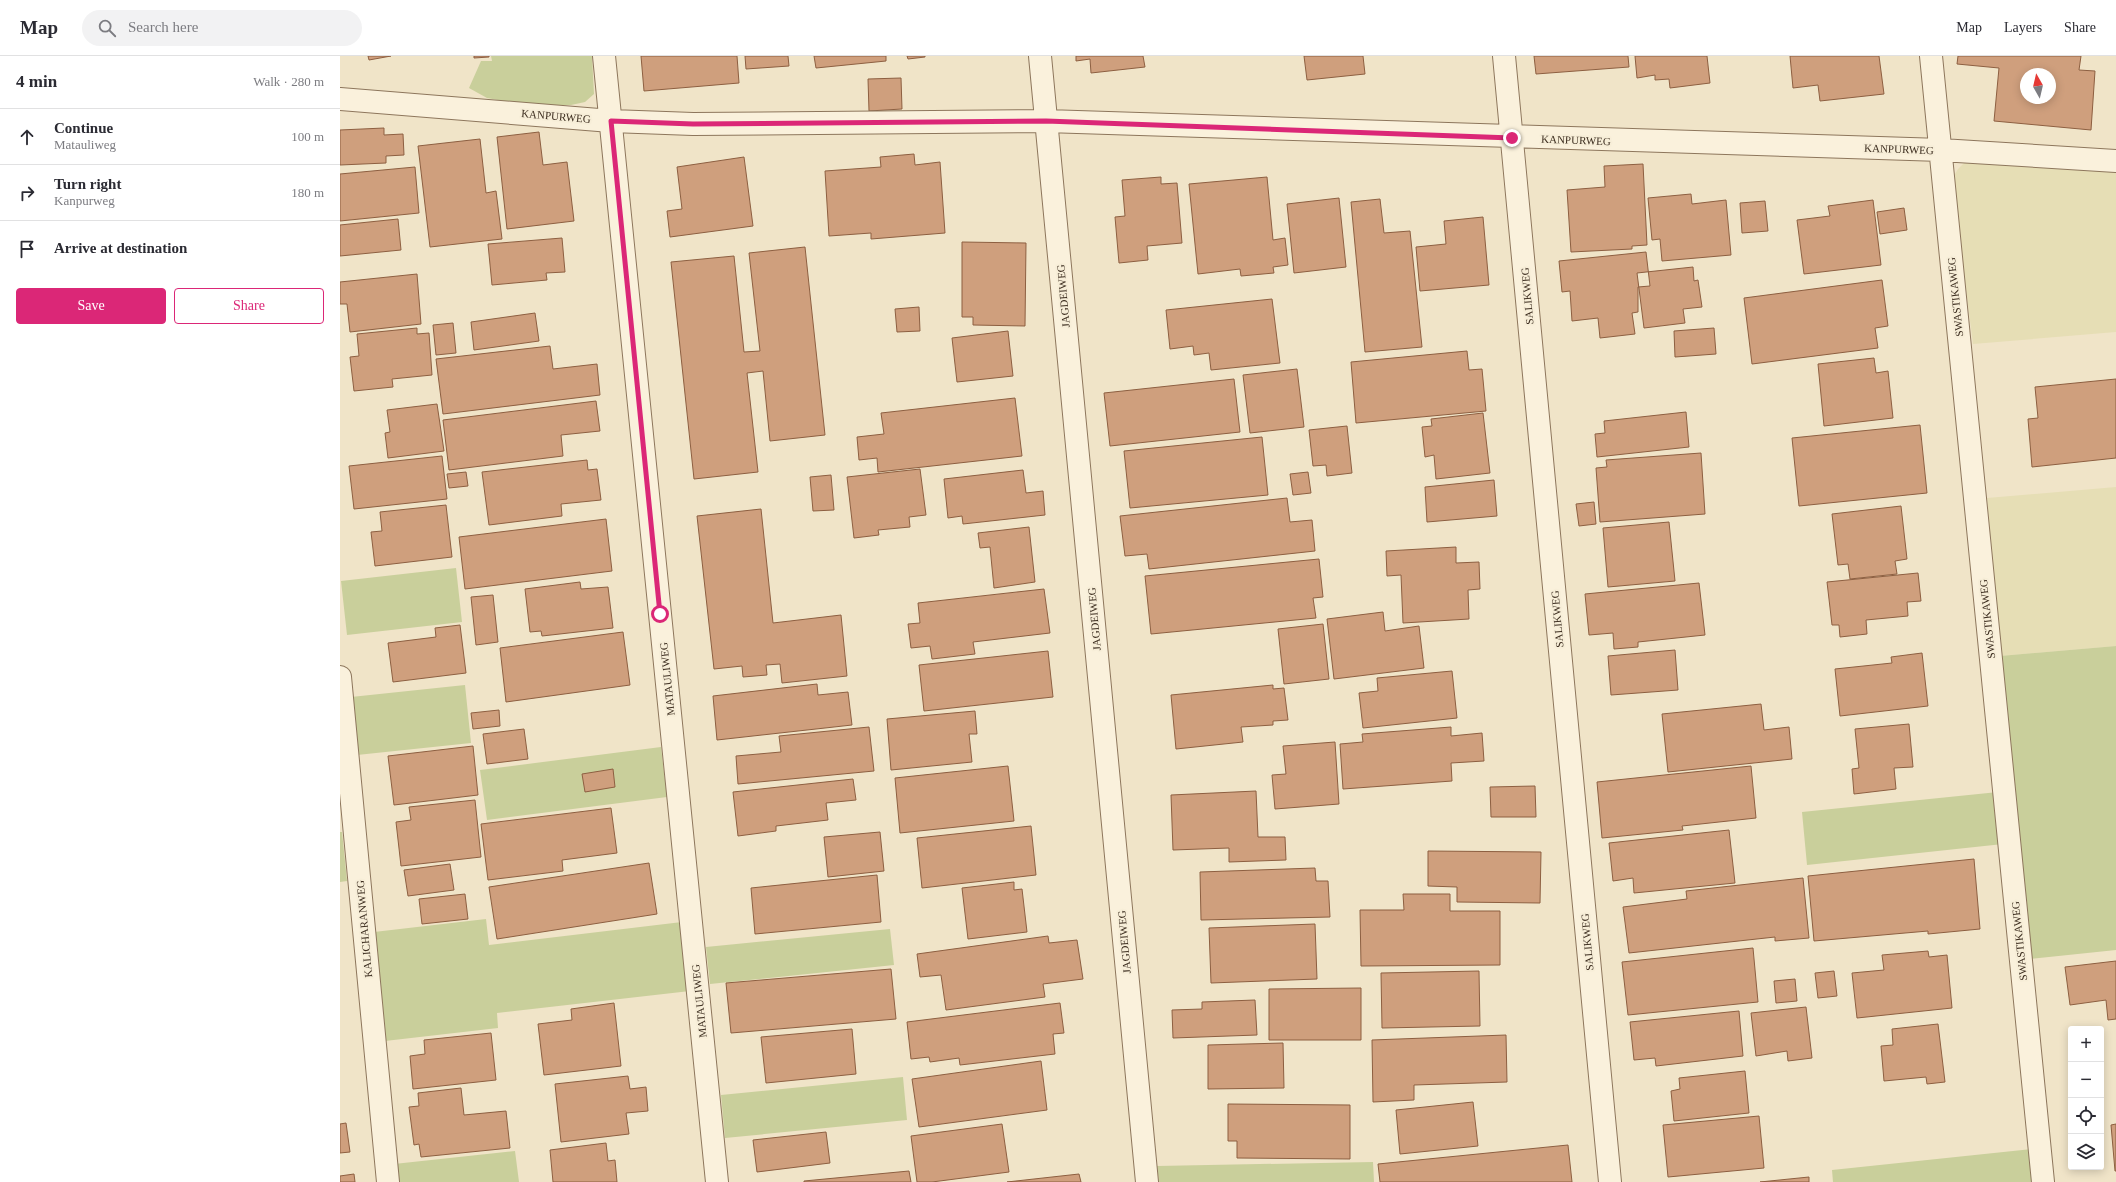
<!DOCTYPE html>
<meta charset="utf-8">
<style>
:root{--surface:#fff;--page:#f2f2f3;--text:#2b2b33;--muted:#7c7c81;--line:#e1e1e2;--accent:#db2777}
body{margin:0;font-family:"Times New Roman",serif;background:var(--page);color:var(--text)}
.controls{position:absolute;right:12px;bottom:12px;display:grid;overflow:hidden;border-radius:4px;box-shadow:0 2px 10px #0003}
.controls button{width:36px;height:36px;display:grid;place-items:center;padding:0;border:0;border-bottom:1px solid var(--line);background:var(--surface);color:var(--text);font:20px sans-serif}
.compass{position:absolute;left:1680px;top:12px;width:36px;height:36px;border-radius:50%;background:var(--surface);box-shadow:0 2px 10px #0003;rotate:352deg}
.stop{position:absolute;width:12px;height:12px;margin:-9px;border:3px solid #db2777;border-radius:50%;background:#fff}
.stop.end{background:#db2777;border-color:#fff;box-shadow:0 1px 4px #0008}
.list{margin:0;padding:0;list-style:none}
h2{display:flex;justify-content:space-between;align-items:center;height:52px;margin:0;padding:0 16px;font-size:17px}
h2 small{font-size:13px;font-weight:400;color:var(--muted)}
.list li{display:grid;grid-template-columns:26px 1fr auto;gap:12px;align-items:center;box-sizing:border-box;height:56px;padding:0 16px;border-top:1px solid var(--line)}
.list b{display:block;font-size:15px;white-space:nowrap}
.list p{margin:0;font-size:13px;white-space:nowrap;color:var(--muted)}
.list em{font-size:13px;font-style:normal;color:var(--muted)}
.actions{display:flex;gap:8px;padding:12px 16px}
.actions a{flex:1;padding:9px 0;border:1px solid var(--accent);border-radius:4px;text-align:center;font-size:14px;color:var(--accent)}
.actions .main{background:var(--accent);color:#fff}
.icon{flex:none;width:22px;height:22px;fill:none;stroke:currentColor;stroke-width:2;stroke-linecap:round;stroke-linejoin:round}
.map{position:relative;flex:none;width:1776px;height:1126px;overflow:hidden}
header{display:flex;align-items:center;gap:24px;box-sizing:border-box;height:56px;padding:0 20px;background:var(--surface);border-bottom:1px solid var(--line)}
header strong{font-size:19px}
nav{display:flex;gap:22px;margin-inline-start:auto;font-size:14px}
.search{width:280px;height:36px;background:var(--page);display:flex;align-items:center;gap:10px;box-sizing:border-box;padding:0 14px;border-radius:22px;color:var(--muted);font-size:15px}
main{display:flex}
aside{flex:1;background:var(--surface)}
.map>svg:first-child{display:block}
</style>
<header>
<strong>Map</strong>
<div class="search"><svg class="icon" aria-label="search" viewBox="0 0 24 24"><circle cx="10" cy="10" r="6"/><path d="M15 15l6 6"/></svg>Search here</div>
<nav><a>Map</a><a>Layers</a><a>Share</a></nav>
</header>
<main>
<aside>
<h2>4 min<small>Walk · 280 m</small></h2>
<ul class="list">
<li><svg class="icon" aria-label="ahead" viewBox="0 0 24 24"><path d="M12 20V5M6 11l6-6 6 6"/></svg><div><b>Continue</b><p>Matauliweg</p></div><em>100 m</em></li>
<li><svg class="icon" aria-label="right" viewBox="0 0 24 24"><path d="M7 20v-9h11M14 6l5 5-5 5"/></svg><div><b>Turn right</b><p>Kanpurweg</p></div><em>180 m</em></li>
<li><svg class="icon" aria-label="arrive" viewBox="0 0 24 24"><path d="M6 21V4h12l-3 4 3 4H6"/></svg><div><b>Arrive at destination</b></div></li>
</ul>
<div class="actions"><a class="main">Save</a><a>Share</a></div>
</aside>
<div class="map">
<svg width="1776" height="1126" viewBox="0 0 1776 1126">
<rect width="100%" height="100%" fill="#f0e4c8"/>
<!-- farmland -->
<path fill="#e6deb5" d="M 1625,106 L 1776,115 L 1776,276 L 1633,288 L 1612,123 L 1618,113 Z
M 1776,431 L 1776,590 L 1660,600 L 1647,442 Z"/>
<!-- green -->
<path fill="#c9cf9b" d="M 151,0 L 252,0 L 254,38 L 245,46 L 231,49 L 185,49 L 147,42 L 129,32 L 141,5 L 152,5 Z
M 116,512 L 122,566 L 7,579 L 1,525 Z
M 1776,590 L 1776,894 L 1689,903 L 1660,600 Z
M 125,629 L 131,687 L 17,699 L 11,641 Z
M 321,691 L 327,741 L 147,764 L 140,714 Z
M 1658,736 L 1663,788 L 1467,809 L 1462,756 Z
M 0,776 L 2,776 L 7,825 L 0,826 Z
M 146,863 L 149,889 L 342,866 L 350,935 L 157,957 L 158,972 L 45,985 L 34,876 Z
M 550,873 L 554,909 L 370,928 L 366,891 Z
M 563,1021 L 567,1064 L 385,1082 L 381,1039 Z
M 1692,1093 L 1695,1126 L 1493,1126 L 1492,1114 Z
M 175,1095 L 179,1126 L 56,1126 L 54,1108 Z
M 1033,1106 L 1034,1126 L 819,1126 L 817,1110 Z"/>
<!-- building -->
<path fill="#cf9f7d" stroke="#8d5f41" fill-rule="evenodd" d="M 28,0 L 51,0 L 29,4 Z
M 134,0 L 149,0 L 149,1 L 134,2 Z
M 301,0 L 397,0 L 399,27 L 304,35 Z
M 405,0 L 448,0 L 449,10 L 406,13 Z
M 474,0 L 546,0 L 546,5 L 476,12 Z
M 567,0 L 585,0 L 585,1 L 568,3 Z
M 736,0 L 803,0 L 805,11 L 751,17 L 750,3 L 736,5 Z
M 964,0 L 1023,0 L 1025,18 L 967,24 Z
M 1194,0 L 1288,0 L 1289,11 L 1196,18 Z
M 1295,0 L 1367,0 L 1370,27 L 1330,32 L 1329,23 L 1315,24 L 1315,19 L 1297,22 Z
M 1450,0 L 1539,0 L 1544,38 L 1480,45 L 1478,29 L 1453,32 Z
M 1618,0 L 1741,0 L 1739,14 L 1755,15 L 1751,74 L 1654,65 L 1659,12 L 1617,8 ZM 1686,18 L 1710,18 L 1710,42 L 1686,42 Z
M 561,22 L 562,53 L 529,55 L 528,23 Z
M 44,72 L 44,79 L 63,78 L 64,99 L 46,100 L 46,107 L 0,109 L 0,74 Z
M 199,76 L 203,109 L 227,106 L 234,165 L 167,173 L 157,81 Z
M 140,83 L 146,137 L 156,135 L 162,183 L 90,191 L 78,90 Z
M 574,98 L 575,109 L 600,106 L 605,177 L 531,183 L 531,177 L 489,180 L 485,115 L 541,111 L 540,101 Z
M 404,101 L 413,170 L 330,181 L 327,155 L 342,153 L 337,111 Z
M 1303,108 L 1307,189 L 1292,190 L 1292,193 L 1231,196 L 1227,134 L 1265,131 L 1264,110 Z
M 75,111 L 79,157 L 0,165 L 0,118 Z
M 821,121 L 821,128 L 837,127 L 842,187 L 807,190 L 808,204 L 779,207 L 775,161 L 785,160 L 782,124 Z
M 927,121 L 933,184 L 945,182 L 948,209 L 933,211 L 934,217 L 901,220 L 900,213 L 858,218 L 849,128 Z
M 1351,138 L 1352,148 L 1386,144 L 1391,199 L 1322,205 L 1320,183 L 1312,184 L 1308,142 Z
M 999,142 L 1006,211 L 954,217 L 947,148 Z
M 1040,143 L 1044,177 L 1070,175 L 1082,291 L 1025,296 L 1011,146 Z
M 1533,144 L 1541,209 L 1464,218 L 1457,164 L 1490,160 L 1488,150 Z
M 1425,145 L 1428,175 L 1402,177 L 1400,147 Z
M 1564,152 L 1567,174 L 1540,178 L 1537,156 Z
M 1143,161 L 1149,229 L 1080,235 L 1076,191 L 1106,188 L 1104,165 Z
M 58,163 L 61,194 L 0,200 L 0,169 Z
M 222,182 L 225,216 L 206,217 L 207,224 L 152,229 L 148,188 Z
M 622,186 L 686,187 L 685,270 L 633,269 L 633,261 L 622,261 Z
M 465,191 L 485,379 L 430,385 L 423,315 L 407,317 L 418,416 L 354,423 L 331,206 L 394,200 L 404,296 L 420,295 L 409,197 Z
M 1306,196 L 1310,230 L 1298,231 L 1298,256 L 1292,257 L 1295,278 L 1260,282 L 1258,262 L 1232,265 L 1230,235 L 1222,236 L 1219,205 Z
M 1353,211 L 1354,225 L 1358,224 L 1362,251 L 1343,253 L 1345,267 L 1304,272 L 1297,217 Z
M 77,218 L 81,268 L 10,276 L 7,248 L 0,248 L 0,226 Z
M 1542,224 L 1548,270 L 1535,272 L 1538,292 L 1412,308 L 1404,242 Z
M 932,243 L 940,307 L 871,314 L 869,297 L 854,299 L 853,290 L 830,293 L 826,254 Z
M 579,251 L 580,275 L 557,276 L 555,253 Z
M 195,257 L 199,285 L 134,294 L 131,266 Z
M 113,267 L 116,297 L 96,299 L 93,269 Z
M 77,272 L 77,278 L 89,277 L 92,319 L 52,323 L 53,331 L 14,335 L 10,301 L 19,300 L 17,278 Z
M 1374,272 L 1376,298 L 1335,301 L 1334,275 Z
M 668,275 L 673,320 L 617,326 L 612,282 Z
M 210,290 L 213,313 L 257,308 L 260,339 L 103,358 L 96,303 Z
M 1127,295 L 1129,314 L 1142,313 L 1146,355 L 1016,367 L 1011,306 Z
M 1534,302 L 1536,317 L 1548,315 L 1553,362 L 1484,370 L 1478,308 Z
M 957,313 L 964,371 L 910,377 L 903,319 Z
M 894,323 L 900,376 L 770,390 L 764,337 Z
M 1776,323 L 1776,402 L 1692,411 L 1688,363 L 1698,362 L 1695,331 Z
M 675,342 L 682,400 L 538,416 L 537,402 L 519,404 L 517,381 L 544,378 L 541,357 Z
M 256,345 L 260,375 L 221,379 L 223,400 L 109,414 L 103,364 Z
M 97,348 L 104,395 L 48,402 L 45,377 L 50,376 L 47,354 Z
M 1346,356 L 1349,391 L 1257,401 L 1255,378 L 1265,377 L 1264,365 Z
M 1143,357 L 1150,417 L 1096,423 L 1094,399 L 1085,401 L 1082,371 L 1092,370 L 1091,363 Z
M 1580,369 L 1587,437 L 1459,450 L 1452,382 Z
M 1007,370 L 1012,417 L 987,420 L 986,409 L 973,410 L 969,374 Z
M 922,381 L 928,439 L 790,452 L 784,395 Z
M 1361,397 L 1365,458 L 1260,466 L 1256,412 L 1267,411 L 1266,404 Z
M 102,400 L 107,443 L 14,453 L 9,410 Z
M 247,404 L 248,414 L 257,413 L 261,444 L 221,448 L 222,460 L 149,469 L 142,416 Z
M 580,413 L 586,459 L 569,461 L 570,471 L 538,474 L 539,479 L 514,482 L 507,421 Z
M 683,414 L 686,437 L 703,435 L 705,459 L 623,468 L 622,460 L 608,462 L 604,423 Z
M 126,416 L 128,430 L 109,432 L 107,418 Z
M 968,416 L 971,437 L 953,439 L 950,418 Z
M 491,419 L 494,454 L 473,455 L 470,421 Z
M 1154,424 L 1157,460 L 1087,466 L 1085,431 Z
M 947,442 L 950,466 L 972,464 L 975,495 L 809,513 L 807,498 L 785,500 L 780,460 Z
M 1254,446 L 1256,468 L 1239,470 L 1236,448 Z
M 106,449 L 112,501 L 35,510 L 31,476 L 42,475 L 40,456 Z
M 1561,450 L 1567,503 L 1555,505 L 1557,518 L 1510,523 L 1508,508 L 1498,509 L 1492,458 Z
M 421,453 L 433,567 L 501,559 L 507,620 L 442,627 L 440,608 L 426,609 L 427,619 L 403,621 L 402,610 L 374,613 L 357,460 Z
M 266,463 L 272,515 L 125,533 L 119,481 Z
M 1329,466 L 1335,525 L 1268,531 L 1263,472 Z
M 689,471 L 695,526 L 654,532 L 650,491 L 640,492 L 638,477 Z
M 1116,491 L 1116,507 L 1139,506 L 1140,533 L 1128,534 L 1129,563 L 1063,567 L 1061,519 L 1047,520 L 1046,495 Z
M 979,503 L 983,541 L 973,542 L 976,562 L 811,578 L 805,520 Z
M 1578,517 L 1581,545 L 1567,546 L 1568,560 L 1526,564 L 1527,578 L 1500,581 L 1499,569 L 1492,569 L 1487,526 Z
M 240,526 L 241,533 L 268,531 L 273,572 L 202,580 L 201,575 L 190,576 L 185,533 Z
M 1359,527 L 1365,579 L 1298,586 L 1298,591 L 1274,593 L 1273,577 L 1249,579 L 1245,538 Z
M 704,533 L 710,577 L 633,586 L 635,598 L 592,603 L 590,590 L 571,592 L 568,568 L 580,567 L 578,547 Z
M 153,539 L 158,586 L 136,589 L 131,541 Z
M 1043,556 L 1045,575 L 1079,570 L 1084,612 L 994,623 L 987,563 Z
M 983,568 L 989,623 L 944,628 L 938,573 Z
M 120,569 L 126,617 L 53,626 L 48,587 L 96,581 L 95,572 Z
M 283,576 L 290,629 L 166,646 L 160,592 Z
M 1335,594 L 1338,634 L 1271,639 L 1268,600 Z
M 708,595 L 713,641 L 584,655 L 579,609 Z
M 1582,597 L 1588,650 L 1500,660 L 1495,613 L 1552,607 L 1551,601 Z
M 1112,615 L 1117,662 L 1023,672 L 1019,637 L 1038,635 L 1037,622 Z
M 477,628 L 478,639 L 508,636 L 512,669 L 377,684 L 373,640 Z
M 933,629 L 933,633 L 944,632 L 948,664 L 933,665 L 933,669 L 901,671 L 903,686 L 836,693 L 831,639 Z
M 1421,648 L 1424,674 L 1449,671 L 1452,703 L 1328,716 L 1322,658 Z
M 159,654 L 160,670 L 133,673 L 131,657 Z
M 635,655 L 637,678 L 629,678 L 632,706 L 551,714 L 547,663 Z
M 1569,668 L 1573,711 L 1554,712 L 1556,733 L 1514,738 L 1512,713 L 1519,712 L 1515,673 Z
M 529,671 L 534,715 L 398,728 L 396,700 L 441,696 L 439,680 Z
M 1111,671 L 1111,680 L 1142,677 L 1144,705 L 1111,707 L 1112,725 L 1003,733 L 1000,688 L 1023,686 L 1022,678 Z
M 184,673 L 188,703 L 147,708 L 143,678 Z
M 995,686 L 999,748 L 935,753 L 932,719 L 946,718 L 943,690 Z
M 133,690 L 138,739 L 54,749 L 48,700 Z
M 668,710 L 674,765 L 560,777 L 555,722 Z
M 1411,710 L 1416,762 L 1342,770 L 1343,774 L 1262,782 L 1257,726 Z
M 273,713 L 275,731 L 245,736 L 242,718 Z
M 513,723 L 516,744 L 486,747 L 488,764 L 436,770 L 436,775 L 398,780 L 393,736 Z
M 1195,730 L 1196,761 L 1151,761 L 1150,731 Z
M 916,735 L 918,781 L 945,781 L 946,804 L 889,806 L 889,792 L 833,794 L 831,739 Z
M 135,744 L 141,801 L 61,810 L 56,766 L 71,764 L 69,751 Z
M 271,752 L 277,797 L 222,804 L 223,815 L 148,824 L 141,768 Z
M 691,770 L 696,819 L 582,832 L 577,782 Z
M 1389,774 L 1395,827 L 1294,837 L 1293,822 L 1273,825 L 1269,787 Z
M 540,776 L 544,815 L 488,821 L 484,781 Z
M 1088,795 L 1201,796 L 1200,847 L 1117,846 L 1117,831 L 1088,830 Z
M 1634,803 L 1640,873 L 1588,878 L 1588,875 L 1474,885 L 1468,820 Z
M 309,807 L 317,858 L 157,883 L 149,831 Z
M 110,808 L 114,834 L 68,840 L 64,814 Z
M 975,812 L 976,825 L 988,825 L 990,861 L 861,864 L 860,816 Z
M 537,819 L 541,866 L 415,878 L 411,832 Z
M 1463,822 L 1469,882 L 1435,885 L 1435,881 L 1289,897 L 1283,851 L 1347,843 L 1346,835 Z
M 674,826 L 674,834 L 682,833 L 687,876 L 628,883 L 622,832 Z
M 125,838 L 128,863 L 82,868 L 79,843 Z
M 1063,838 L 1110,838 L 1110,855 L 1160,855 L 1160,909 L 1021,910 L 1020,854 L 1064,854 Z
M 975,868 L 977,923 L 871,927 L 869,872 Z
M 708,880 L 709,887 L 737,884 L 743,923 L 703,928 L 705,941 L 606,954 L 601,919 L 580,921 L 577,898 Z
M 1413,892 L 1418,946 L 1288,959 L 1282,906 Z
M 1588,895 L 1589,901 L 1607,899 L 1612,952 L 1517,962 L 1512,917 L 1544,914 L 1542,899 Z
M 1776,905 L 1776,963 L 1768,964 L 1766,944 L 1730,949 L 1725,911 Z
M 551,913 L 556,963 L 391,977 L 386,927 Z
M 1139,915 L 1140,970 L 1042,972 L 1041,917 Z
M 1494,915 L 1497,940 L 1478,942 L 1475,917 Z
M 1455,923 L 1457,945 L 1436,947 L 1434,925 Z
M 1021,932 L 1021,984 L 929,984 L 929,933 Z
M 915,944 L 917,979 L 833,982 L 832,954 L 862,953 L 862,946 Z
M 274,947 L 281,1010 L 204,1019 L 198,968 L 232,964 L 231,953 Z
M 720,947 L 724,977 L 713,978 L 715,998 L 620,1009 L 619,1002 L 590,1006 L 589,1001 L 571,1003 L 567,966 Z
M 1466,951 L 1472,1002 L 1448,1005 L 1447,995 L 1416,1000 L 1411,957 Z
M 1399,955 L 1403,1000 L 1316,1010 L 1315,1002 L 1294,1004 L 1290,966 Z
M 1598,968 L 1605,1026 L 1587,1028 L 1586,1021 L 1544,1025 L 1541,990 L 1553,989 L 1552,973 Z
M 512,973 L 516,1018 L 426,1027 L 421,981 Z
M 151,977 L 156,1024 L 73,1033 L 70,1000 L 85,998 L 84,984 Z
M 1166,979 L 1167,1026 L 1074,1029 L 1074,1044 L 1033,1046 L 1032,984 Z
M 943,987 L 944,1032 L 868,1033 L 868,989 Z
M 701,1005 L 707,1054 L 579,1071 L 572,1023 Z
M 1405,1015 L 1409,1057 L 1334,1065 L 1331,1035 L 1340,1033 L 1339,1022 Z
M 288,1020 L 290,1033 L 306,1031 L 308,1055 L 286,1057 L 289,1078 L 221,1086 L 215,1028 Z
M 121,1032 L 124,1059 L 166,1055 L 170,1092 L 81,1101 L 79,1088 L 74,1089 L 69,1051 L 79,1050 L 78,1037 Z
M 1133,1046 L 1138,1090 L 1060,1098 L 1056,1054 Z
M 888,1048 L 1010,1049 L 1010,1103 L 897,1102 L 897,1085 L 888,1085 Z
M 1419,1060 L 1424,1112 L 1328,1121 L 1323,1069 Z
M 6,1067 L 10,1096 L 0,1097 L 0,1068 Z
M 662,1068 L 669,1116 L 592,1126 L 577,1126 L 571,1080 Z
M 1776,1068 L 1776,1115 L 1775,1115 L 1771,1069 Z
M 486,1076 L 490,1107 L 417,1116 L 413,1084 Z
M 266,1087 L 268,1105 L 275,1104 L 277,1126 L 213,1126 L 210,1094 Z
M 1228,1089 L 1232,1126 L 1040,1126 L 1038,1108 Z
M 569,1115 L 571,1126 L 464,1126 L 464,1125 Z
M 14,1118 L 15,1126 L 0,1126 L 0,1120 Z
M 739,1118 L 741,1126 L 667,1126 Z
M 1469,1121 L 1469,1126 L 1420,1126 Z"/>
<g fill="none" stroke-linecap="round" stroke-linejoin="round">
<!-- minor casing -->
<g stroke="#8d765c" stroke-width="24">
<path id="minor" d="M 264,0 L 377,1126
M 700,0 L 807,1126
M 1164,0 L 1270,1126
M 1591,0 L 1703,1126
M 0,43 L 271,65 L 353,68 L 706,65 L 1601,94 L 1776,105
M 0,621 L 48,1126"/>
</g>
<!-- minor -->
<use href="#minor" stroke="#faf1dc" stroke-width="22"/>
</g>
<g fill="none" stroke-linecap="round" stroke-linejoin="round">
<!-- route -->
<path stroke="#db2777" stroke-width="5" d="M 320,558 L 271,65 L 353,68 L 706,65 L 1172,82"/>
</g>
<g text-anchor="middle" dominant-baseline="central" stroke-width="4" stroke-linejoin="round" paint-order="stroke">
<!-- street labels -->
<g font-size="11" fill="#3d2e20" stroke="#f7eed8">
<text transform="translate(216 60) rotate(5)">KANPURWEG</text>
<text transform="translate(1236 84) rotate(2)">KANPURWEG</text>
<text transform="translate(1559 93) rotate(2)">KANPURWEG</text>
<text transform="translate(723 240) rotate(-95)">JAGDEIWEG</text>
<text transform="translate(1187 240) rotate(-95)">SALIKWEG</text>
<text transform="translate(1615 241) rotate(-96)">SWASTIKAWEG</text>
<text transform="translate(754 563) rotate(-95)">JAGDEIWEG</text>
<text transform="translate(1217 563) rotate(-95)">SALIKWEG</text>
<text transform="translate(1647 563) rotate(-96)">SWASTIKAWEG</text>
<text transform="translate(327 623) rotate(-96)">MATAULIWEG</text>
<text transform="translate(24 873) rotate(-95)">KALICHARANWEG</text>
<text transform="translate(1679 885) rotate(-96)">SWASTIKAWEG</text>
<text transform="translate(784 886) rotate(-95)">JAGDEIWEG</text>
<text transform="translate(1247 886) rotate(-95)">SALIKWEG</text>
<text transform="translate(359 945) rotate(-96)">MATAULIWEG</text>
</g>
</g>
</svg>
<div class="controls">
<button>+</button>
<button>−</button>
<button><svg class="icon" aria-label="locate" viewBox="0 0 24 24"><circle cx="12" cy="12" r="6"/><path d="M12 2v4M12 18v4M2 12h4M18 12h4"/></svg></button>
<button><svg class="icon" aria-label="layers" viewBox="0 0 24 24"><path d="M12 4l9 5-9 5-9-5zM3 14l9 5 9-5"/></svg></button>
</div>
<svg class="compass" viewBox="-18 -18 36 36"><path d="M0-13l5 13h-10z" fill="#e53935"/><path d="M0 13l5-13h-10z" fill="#7c7c81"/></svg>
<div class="stop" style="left:320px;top:558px"></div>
<div class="stop end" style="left:1172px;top:82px"></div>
</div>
</main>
